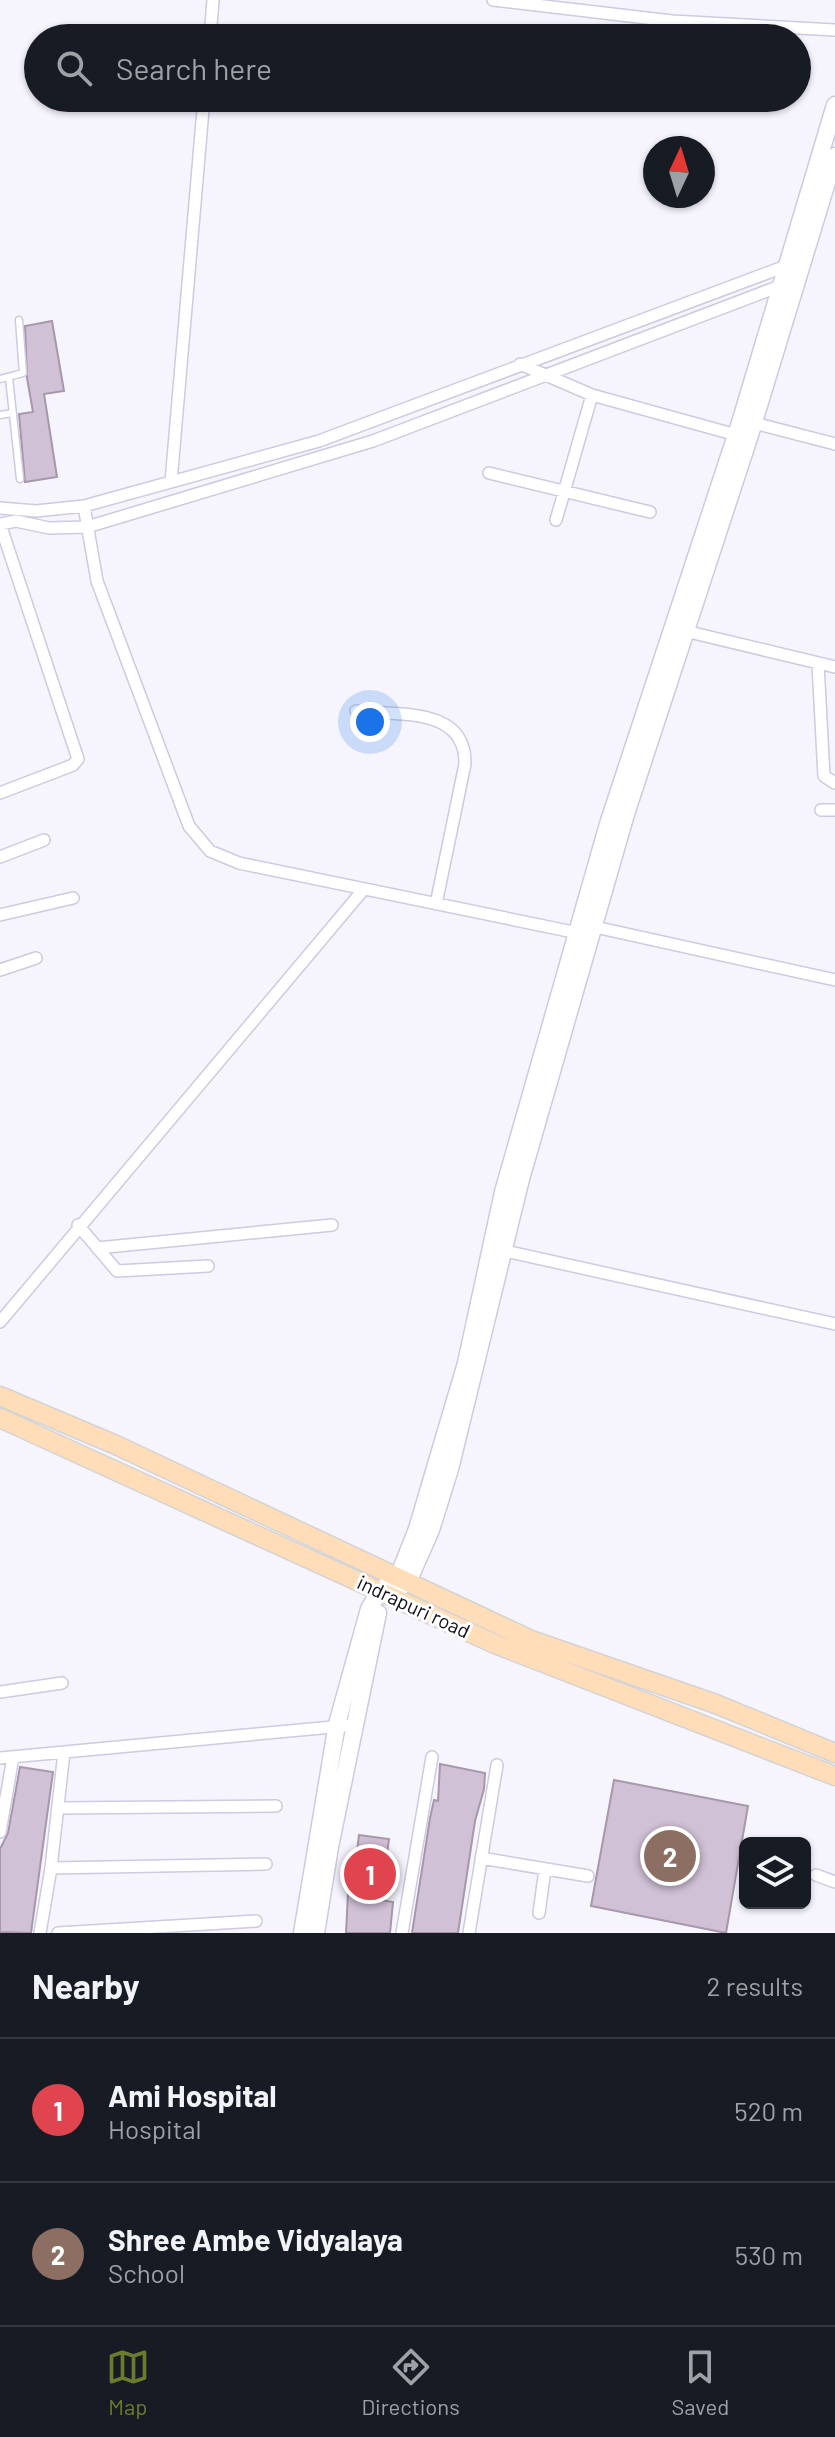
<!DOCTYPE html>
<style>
:root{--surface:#171b24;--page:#20242c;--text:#f1f3f6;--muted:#9ea1a6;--line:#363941;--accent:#6a7d2d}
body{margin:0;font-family:Barlow,sans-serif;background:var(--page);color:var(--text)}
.controls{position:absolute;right:24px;bottom:24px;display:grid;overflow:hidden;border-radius:12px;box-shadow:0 2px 6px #0004}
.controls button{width:72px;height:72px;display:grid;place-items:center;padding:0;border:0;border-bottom:2px solid var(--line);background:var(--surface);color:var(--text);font:40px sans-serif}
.compass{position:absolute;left:643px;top:136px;width:72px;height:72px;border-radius:50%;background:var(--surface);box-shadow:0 2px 6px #0004;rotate:4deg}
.you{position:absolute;left:370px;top:722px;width:28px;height:28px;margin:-20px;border:6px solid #fff;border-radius:50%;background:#1a73e8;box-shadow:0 0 0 12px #1a73e833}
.badge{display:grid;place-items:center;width:52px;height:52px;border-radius:50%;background:var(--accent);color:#fff;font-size:26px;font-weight:700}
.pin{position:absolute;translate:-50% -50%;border:4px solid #fff;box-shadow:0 2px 8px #0006}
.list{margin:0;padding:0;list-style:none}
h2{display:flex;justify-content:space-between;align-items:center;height:104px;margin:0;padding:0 32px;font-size:34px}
h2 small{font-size:26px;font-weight:400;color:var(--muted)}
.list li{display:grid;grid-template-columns:52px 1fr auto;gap:24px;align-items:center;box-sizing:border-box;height:144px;padding:0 32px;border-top:2px solid var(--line)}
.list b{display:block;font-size:30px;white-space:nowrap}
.list p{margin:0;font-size:26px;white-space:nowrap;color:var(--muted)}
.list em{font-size:26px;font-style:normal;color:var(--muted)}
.icon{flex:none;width:44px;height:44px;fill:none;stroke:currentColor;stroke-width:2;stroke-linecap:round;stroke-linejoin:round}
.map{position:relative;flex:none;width:835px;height:1933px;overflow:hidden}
.search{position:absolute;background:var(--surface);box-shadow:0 2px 6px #0004;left:24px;right:24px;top:24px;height:88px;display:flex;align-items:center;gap:20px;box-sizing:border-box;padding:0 28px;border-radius:44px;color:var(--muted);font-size:30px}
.sheet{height:392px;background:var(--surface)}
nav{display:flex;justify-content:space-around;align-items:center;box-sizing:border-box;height:112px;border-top:2px solid var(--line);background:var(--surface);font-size:22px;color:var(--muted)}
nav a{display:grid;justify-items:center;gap:4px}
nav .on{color:var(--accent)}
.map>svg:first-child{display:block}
</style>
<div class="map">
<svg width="835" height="1933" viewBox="0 0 835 1933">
<rect width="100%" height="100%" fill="#f6f5fe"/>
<!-- building -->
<path fill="#d1c1d6" stroke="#a697ab" stroke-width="2" d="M 52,321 L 64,391 L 44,394 L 57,477 L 25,482 L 19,414 L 33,412 L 27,378 L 25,326 Z
M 440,1764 L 485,1773 L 484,1789 L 475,1821 L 458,1933 L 412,1933 L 430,1818 L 434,1800 L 438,1801 Z
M 20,1767 L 53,1772 L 31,1933 L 0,1932 L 0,1849 L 8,1833 Z
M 614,1780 L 748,1806 L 726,1933 L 591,1906 Z
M 359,1835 L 389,1839 L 381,1900 L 393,1902 L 390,1933 L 346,1933 L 348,1893 L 352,1894 Z"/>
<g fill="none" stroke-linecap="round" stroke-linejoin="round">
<!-- lane casing -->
<g stroke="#cdcae1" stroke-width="9">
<path id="lane" d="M 9,378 L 20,479
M 0,379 L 23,373 L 19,320
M 0,415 L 13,413"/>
</g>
<!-- street casing -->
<g stroke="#cdcae1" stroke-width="14">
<path id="street" d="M 493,0 L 672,21 L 835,30
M 210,38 L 213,0
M 520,364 L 592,395 L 740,436
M 754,423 L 835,444
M 489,473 L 650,512
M 171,482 L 204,98
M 84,506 L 97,581 L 189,826 L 210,851 L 239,863 L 578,933
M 0,508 L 36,511 L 84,506 L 319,441 L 786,266
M 556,520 L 592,395
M 0,524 L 16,521 L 49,528 L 87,527 L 373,441 L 780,286
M 685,631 L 835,667
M 818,664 L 824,776 L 835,783
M 356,711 C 398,716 466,706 465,764 L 436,904
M 0,793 L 73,765 L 78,759 L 0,524
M 821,810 L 835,810
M 0,857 L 44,840
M 0,915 L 73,898
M 595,927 L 835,980
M 0,970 L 36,958
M 78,1225 L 117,1271 L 208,1266
M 97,1248 L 332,1225
M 505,1251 L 835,1324
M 0,1322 L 364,889
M 0,1692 L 62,1683
M 0,1758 L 354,1725
M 59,1808 L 276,1806
M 0,1832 L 13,1757
M 481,1858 L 588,1876
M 51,1868 L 266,1864
M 816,1875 L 835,1882
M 539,1913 L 545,1869
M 40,1933 L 51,1868 L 64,1752
M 58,1933 L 256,1921
M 402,1933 L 432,1757
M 469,1933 L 497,1765"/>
</g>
<!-- secondary casing -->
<g stroke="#cdcae1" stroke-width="19">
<path id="secondary" d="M 398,1589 L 408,1582 L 431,1530 L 450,1469 L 521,1179 L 626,814 L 750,435 L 835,156
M 302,1933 L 337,1724 L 369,1609 L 380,1590 L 398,1577 L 417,1529 L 466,1363 L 503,1192 L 608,824 L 739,426 L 835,105
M 316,1933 L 330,1847 L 378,1613"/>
</g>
<!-- primary casing -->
<g stroke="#d4d3d5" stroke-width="21">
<path id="primary" d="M 0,1396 L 116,1445 L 531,1640 L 716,1704 L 835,1753
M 0,1418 L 495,1644 L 835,1776"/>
</g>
<!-- lane -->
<use href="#lane" stroke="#fff" stroke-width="6"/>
<!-- street -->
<use href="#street" stroke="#fff" stroke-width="11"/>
<!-- secondary -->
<use href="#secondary" stroke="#fff" stroke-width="16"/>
<!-- primary -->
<use href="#primary" stroke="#feddb8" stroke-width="18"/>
</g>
<g text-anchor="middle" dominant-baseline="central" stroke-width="6" stroke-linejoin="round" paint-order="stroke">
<!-- street labels -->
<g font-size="20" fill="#0e0d15" stroke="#fff">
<text transform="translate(414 1606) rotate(25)">indrapuri road</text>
</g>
</g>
</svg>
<div class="controls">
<button><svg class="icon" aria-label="layers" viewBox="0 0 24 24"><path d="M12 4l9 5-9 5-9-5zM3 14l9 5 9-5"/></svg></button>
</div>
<svg class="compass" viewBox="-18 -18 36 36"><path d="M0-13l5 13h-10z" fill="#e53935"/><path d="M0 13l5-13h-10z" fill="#9ea1a6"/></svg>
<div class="you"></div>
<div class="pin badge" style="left:370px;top:1874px;background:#e0444e">1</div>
<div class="pin badge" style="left:670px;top:1856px;background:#8d6e63">2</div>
<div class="search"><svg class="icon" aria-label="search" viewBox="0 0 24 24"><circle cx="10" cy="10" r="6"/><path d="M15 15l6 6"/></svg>Search here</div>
</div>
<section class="sheet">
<h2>Nearby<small>2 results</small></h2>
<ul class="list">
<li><span class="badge" style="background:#e0444e">1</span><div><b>Ami Hospital</b><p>Hospital</p></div><em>520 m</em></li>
<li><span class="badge" style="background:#8d6e63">2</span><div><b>Shree Ambe Vidyalaya</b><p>School</p></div><em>530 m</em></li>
</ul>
</section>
<nav>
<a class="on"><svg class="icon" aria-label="map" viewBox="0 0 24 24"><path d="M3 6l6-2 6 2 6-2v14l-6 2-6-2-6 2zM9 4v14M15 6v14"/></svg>Map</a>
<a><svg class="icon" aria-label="directions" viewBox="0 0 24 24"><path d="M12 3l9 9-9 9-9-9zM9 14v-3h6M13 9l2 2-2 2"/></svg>Directions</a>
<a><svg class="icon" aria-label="saved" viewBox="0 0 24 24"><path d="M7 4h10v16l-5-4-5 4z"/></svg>Saved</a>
</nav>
